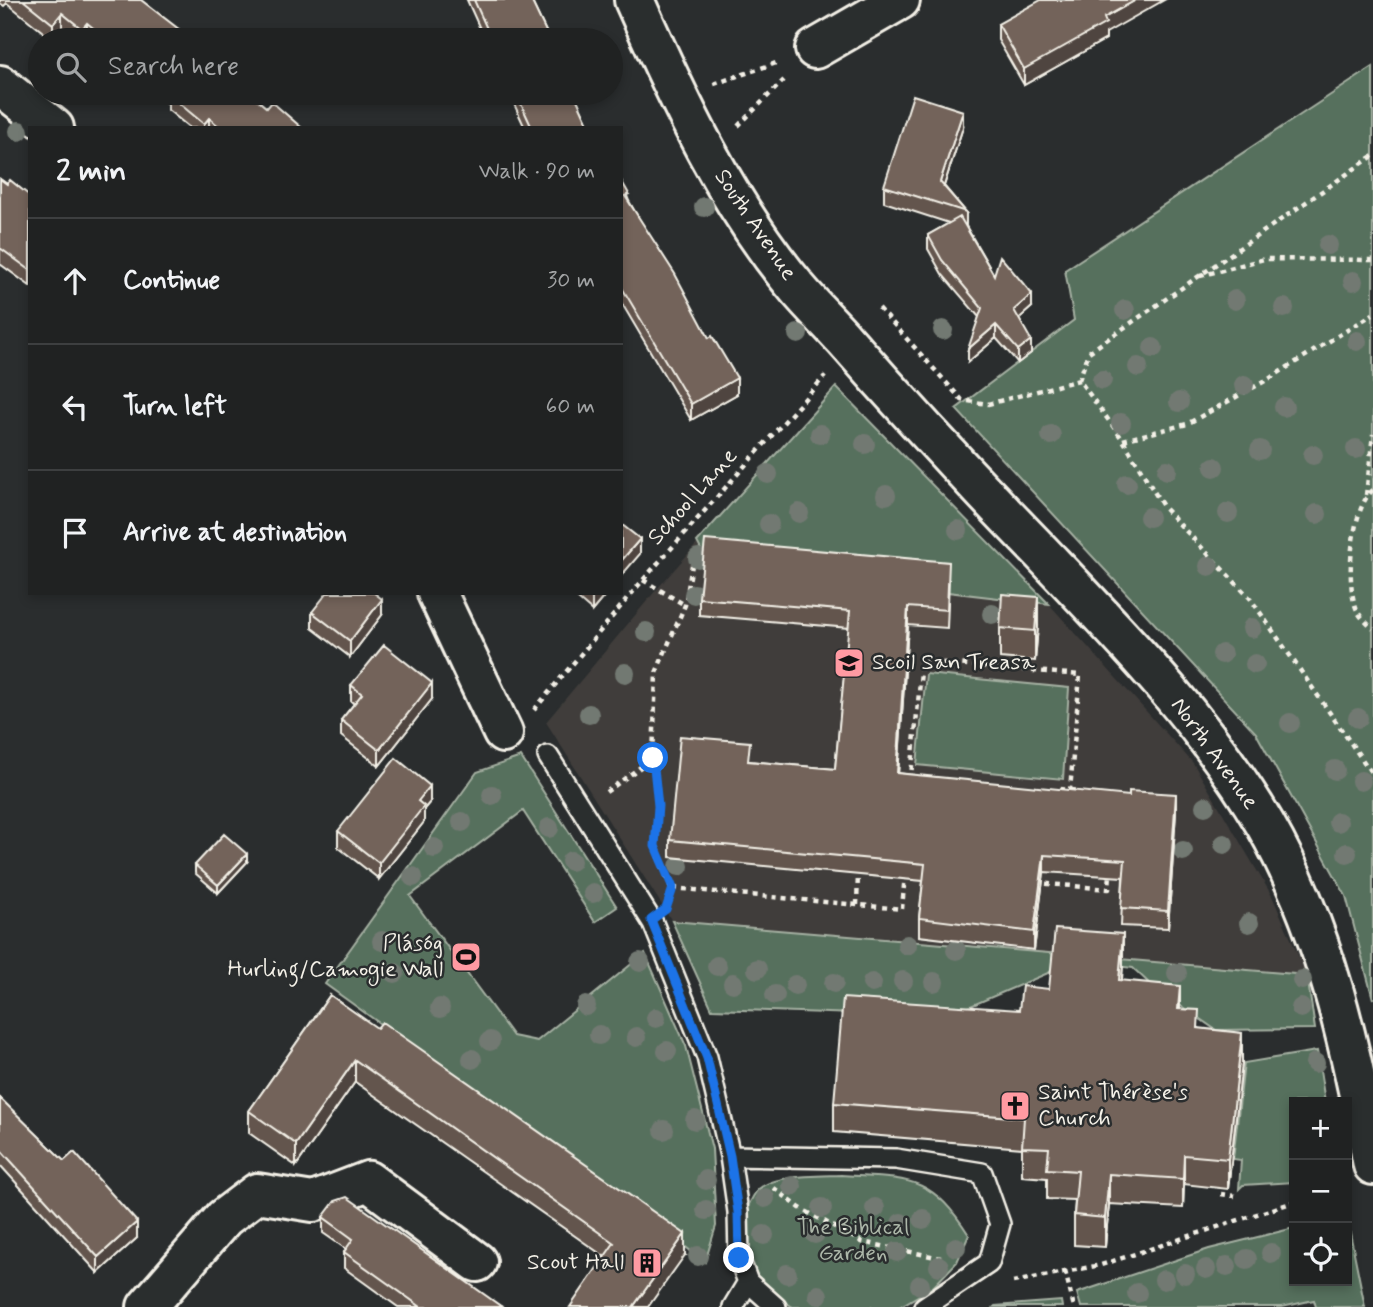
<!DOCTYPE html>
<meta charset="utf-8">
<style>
:root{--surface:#202222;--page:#2d2f2f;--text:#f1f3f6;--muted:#a2a4a5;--line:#3d3f40}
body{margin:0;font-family:Mynerve,sans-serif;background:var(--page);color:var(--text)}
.controls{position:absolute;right:21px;bottom:21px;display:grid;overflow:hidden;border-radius:0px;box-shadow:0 4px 10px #0003}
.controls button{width:63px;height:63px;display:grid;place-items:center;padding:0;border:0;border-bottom:2px solid var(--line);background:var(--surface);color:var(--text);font:35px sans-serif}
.stop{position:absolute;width:21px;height:21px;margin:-16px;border:5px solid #1a73e8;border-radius:50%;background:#fff}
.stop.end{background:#1a73e8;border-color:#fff;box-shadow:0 2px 7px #0008}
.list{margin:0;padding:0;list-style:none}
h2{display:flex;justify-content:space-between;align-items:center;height:91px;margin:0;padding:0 28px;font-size:30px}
h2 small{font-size:23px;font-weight:400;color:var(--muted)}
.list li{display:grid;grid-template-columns:46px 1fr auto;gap:21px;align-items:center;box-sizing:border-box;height:126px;padding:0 28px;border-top:2px solid var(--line)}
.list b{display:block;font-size:26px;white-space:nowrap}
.list em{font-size:23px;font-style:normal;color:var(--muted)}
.icon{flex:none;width:38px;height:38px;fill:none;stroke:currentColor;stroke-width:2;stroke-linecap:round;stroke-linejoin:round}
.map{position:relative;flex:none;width:1373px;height:1307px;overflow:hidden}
.search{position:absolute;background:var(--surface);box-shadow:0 4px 10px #0003;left:28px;top:28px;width:595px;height:77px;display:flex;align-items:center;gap:18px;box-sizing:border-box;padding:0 24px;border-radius:38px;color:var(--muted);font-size:26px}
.panel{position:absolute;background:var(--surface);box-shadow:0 4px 10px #0003;left:28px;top:126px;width:595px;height:469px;border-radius:0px}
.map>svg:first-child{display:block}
</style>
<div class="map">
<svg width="1373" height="1307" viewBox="0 0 1373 1307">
<rect width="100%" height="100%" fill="#2a2d2e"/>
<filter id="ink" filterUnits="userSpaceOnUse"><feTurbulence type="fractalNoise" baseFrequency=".0143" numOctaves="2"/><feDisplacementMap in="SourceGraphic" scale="14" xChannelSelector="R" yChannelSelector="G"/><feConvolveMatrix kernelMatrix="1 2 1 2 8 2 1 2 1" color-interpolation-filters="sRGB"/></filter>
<g filter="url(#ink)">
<!-- built -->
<path fill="#403d3b" d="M 836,387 L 1049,604 L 1193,763 L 1272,896 L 1307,975 L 672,921 L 546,722 L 657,589 Z"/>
<!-- green -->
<path fill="#56705d" stroke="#a5b0a2" stroke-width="2" d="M 1373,67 L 1373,999 L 1346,896 L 1256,733 L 956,409 L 1074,320 L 1065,270 Z
M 836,387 L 1049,604 L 948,592 L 948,579 L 705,557 L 697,542 Z
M 926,674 L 1069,688 L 1063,779 L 917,765 Z
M 521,757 L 617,907 L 595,922 L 523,811 L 410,896 L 513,1036 L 537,1041 L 645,953 L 686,1046 L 712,1149 L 716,1226 L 705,1262 L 633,1206 L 325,984 L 477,772 Z
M 672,921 L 1307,975 L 1315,1029 L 1216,1030 L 1152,986 L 1133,968 L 1107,965 L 1055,970 L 945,1017 L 712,1009 Z
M 1317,1051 L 1325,1102 L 1294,1102 L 1294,1182 L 1243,1185 L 1239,1189 L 1241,1160 L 1233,1159 L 1244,1063 Z
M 841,1175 C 909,1179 930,1174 969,1235 L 957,1262 L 933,1287 L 899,1307 L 793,1307 L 766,1291 L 748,1269 L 737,1232 C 743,1219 748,1203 756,1192 C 769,1174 820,1176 841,1175 Z
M 1347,1218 L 1365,1307 L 1316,1307 L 1314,1300 L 1282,1307 L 1081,1307 L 1077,1293 L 1209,1249 L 1294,1228 L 1294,1281 L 1347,1281 Z
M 1061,1301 L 1062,1307 L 994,1307 L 995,1306 Z"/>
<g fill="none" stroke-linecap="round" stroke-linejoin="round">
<!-- service casing -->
<g stroke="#f4f1e8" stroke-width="24">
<path id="service" d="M 548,756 L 653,923 L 707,1057 L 730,1156 L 738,1212 L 739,1258 L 748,1282 L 776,1307
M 730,1156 L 896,1159 L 982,1173 L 1000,1224 L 989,1263 L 924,1307
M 733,1307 L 748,1282"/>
</g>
<!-- minor casing -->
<g stroke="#f4f1e8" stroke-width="44">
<path id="minor" d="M 634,0 C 679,101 726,203 797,288 C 812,306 829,322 845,340 C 908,412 974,483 1041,552 C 1121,636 1206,723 1265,824 C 1325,928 1351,1048 1373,1165
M 815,49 L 900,0
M 0,85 L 54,128
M 437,593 L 503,733
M 147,1307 L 224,1218 L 257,1193 L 313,1202 L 368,1181 L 477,1262"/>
</g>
<!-- path -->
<path stroke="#f4f1e8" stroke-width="4.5" stroke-dasharray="5 5" stroke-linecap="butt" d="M 714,84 L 779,62
M 738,126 L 787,77
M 1373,156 L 1089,352 L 1079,380 L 1123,440 L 1164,508 L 1250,598 L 1373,775
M 1200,276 L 1264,259 L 1373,260
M 879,308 L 962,400 L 988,404 L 1079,380
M 1123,440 L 1187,424 L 1267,380 L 1373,314
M 1373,490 C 1351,507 1344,588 1358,612 C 1361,618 1368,624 1373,629
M 1366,495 L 1373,434
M 643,580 L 685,605
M 534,710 L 643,580 L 825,376
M 915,776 L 911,776 L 922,661 L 1080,675 L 1070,790
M 1060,789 L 1079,791
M 606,792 L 653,758
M 1036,883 L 1109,889 L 1110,873
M 673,888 L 902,909 L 905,874
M 672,889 L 655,846 L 658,806 L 653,758 L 656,673 L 685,605 L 692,565
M 857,905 L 858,874
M 774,1188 L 800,1208 L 862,1242 L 941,1258
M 1221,1194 L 1235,1196
M 1065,1271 L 1074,1307
M 1013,1282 L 1101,1265 L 1294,1202"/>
<!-- service -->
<use href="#service" stroke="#2a2d2e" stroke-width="19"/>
<!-- minor -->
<use href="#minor" stroke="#2a2d2e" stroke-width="38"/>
</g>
<!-- trees -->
<g fill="#727972">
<circle cx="19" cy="131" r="10"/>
<circle cx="704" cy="207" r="10"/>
<circle cx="1328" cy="245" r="10"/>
<circle cx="1353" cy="281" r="10"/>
<circle cx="1235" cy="300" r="10"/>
<circle cx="1284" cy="308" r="10"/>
<circle cx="1125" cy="310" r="10"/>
<circle cx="943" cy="330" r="10"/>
<circle cx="798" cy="334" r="10"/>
<circle cx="1357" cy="341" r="10"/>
<circle cx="1153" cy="348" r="10"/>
<circle cx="1138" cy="367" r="10"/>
<circle cx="1102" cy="380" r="10"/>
<circle cx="1244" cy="385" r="10"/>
<circle cx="1179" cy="402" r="10"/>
<circle cx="1284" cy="407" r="10"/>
<circle cx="1121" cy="423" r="10"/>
<circle cx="820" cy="434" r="10"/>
<circle cx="1051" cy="435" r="10"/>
<circle cx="865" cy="444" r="10"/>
<circle cx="1356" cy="449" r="10"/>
<circle cx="1260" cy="450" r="10"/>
<circle cx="1313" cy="455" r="10"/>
<circle cx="1214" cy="467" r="10"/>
<circle cx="1167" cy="470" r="10"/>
<circle cx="768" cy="474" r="10"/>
<circle cx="1127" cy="484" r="10"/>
<circle cx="886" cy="495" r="10"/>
<circle cx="799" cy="513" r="10"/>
<circle cx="1228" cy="513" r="10"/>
<circle cx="1317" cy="514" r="10"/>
<circle cx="1149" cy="517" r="10"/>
<circle cx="769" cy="524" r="10"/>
<circle cx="958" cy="530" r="10"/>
<circle cx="698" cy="558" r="10"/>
<circle cx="1209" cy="566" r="10"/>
<circle cx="694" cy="594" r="10"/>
<circle cx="992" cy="614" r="10"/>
<circle cx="1252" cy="628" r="10"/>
<circle cx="646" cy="632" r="10"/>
<circle cx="1222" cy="654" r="10"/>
<circle cx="1255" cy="664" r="10"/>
<circle cx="625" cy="673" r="10"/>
<circle cx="589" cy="714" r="10"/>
<circle cx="1358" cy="718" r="10"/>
<circle cx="1290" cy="723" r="10"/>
<circle cx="1335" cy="770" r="10"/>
<circle cx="1361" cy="781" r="10"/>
<circle cx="492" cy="795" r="10"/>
<circle cx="1205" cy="806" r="10"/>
<circle cx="462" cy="822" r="10"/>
<circle cx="1338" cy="822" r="10"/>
<circle cx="549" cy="828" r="10"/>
<circle cx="1224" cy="844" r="10"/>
<circle cx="434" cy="848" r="10"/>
<circle cx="1183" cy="851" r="10"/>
<circle cx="1347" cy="853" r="10"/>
<circle cx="571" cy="861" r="10"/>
<circle cx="679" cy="866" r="10"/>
<circle cx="413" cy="877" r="10"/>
<circle cx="593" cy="893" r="10"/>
<circle cx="1249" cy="923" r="10"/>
<circle cx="382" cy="941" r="10"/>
<circle cx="907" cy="945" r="10"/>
<circle cx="956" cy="950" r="10"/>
<circle cx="640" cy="962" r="10"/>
<circle cx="717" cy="966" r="10"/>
<circle cx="757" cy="969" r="10"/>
<circle cx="395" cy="973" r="10"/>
<circle cx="1177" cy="973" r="10"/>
<circle cx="1302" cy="980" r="10"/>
<circle cx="903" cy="981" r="10"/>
<circle cx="934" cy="982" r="10"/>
<circle cx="733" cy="983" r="10"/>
<circle cx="834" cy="983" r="10"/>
<circle cx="872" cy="983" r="10"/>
<circle cx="795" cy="985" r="10"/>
<circle cx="775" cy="995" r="10"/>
<circle cx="586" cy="1006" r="10"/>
<circle cx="440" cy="1008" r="10"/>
<circle cx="1301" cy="1008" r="10"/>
<circle cx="656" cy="1018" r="10"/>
<circle cx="599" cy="1035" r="10"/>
<circle cx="636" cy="1037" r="10"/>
<circle cx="490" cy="1041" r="10"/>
<circle cx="667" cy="1051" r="10"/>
<circle cx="472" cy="1059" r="10"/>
<circle cx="1315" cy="1063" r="10"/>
<circle cx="695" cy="1120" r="10"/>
<circle cx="664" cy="1130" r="10"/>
<circle cx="706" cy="1180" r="10"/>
<circle cx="792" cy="1186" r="10"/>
<circle cx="765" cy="1198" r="10"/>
<circle cx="822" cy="1208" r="10"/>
<circle cx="875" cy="1208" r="10"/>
<circle cx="706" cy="1210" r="10"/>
<circle cx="923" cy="1219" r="10"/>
<circle cx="901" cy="1223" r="10"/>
<circle cx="815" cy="1234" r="10"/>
<circle cx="764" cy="1235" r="10"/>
<circle cx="956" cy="1247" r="10"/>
<circle cx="897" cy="1252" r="10"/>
<circle cx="1271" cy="1253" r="10"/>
<circle cx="698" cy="1256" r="10"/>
<circle cx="1247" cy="1259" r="10"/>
<circle cx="939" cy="1266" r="10"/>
<circle cx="1227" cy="1266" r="10"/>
<circle cx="1206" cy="1269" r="10"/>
<circle cx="787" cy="1274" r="10"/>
<circle cx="1185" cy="1274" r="10"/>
<circle cx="1164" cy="1280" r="10"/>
<circle cx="920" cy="1285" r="10"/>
<circle cx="1137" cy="1293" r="10"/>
<circle cx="818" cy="1295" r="10"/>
</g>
<!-- wall -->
<path fill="#63554d" stroke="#f4f1e8" stroke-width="2" d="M 0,0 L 141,0 L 185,40 L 88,40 L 87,39 L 86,40 L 76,40 L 62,29 L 53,40 L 7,3 L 4,6 L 0,3 Z
M 467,0 L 531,0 L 550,40 L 485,40 Z
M 998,24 L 1106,33 L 1106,39 L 1024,85 L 998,40 Z
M 154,93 L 249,93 L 267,108 L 302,128 L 190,128 L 168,110 L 168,104 Z
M 509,93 L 574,93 L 590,128 L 525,128 Z
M 963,127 L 944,186 L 966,212 L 966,226 L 994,275 L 1032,307 L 1019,318 L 1031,353 L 1018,363 L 996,338 L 968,362 L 979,317 L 942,274 L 928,249 L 928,235 L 949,223 L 884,202 L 884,186 Z
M 0,179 L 7,184 L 30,196 L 30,286 L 0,264 Z
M 621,180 L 629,201 L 737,394 L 691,420 L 621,302 Z
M 949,580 L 947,628 L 908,625 L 898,773 L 1176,812 L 1168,928 L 1121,926 L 1123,877 L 1044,872 L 1034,950 L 919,936 L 919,918 L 923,881 L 670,857 L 670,840 L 749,761 L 835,769 L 849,628 L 699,615 L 699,598 Z
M 571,593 L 607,593 L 592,611 Z
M 312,612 L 382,615 L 350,657 L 312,628 Z
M 1038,626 L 1035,661 L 1000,658 L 1000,628 Z
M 351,685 L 432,699 L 379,766 L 341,736 L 341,720 L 354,704 L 351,701 Z
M 430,802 L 424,809 L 424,822 L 379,879 L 338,847 L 338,831 Z
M 247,862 L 218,893 L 195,873 L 195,865 Z
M 1123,964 L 1122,980 L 1180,1009 L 1199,1028 L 1242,1063 L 1228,1189 L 1184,1184 L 1183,1208 L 1109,1204 L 1105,1247 L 1074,1245 L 1074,1215 L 1075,1200 L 1047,1199 L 1047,1178 L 1022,1176 L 1022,1148 L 834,1132 L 834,1103 L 1019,1010 L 1049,989 Z
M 330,995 L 685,1255 L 605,1257 L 355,1082 L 296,1166 L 249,1133 L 249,1111 Z
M 0,1098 L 64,1161 L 137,1238 L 98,1273 L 0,1165 Z
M 323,1217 L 502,1307 L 398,1307 L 344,1268 L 344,1252 L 346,1249 L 323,1233 Z"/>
<!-- shaded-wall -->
<path fill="#50453f" stroke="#f4f1e8" stroke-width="2" d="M 1136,0 L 1164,0 L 1106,33 L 1106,39 L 1024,85 L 1024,69 L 1104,18 Z
M 62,13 L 62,29 L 53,40 L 53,24 Z
M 87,23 L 87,39 L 86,40 L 82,40 L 82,29 Z
M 963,111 L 963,127 L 940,198 L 940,182 Z
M 209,118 L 209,128 L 204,128 L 204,124 Z
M 1032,294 L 1032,307 L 1014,323 L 1014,310 Z
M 996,325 L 996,338 L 968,362 L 968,349 Z
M 1031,340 L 1031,353 L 1018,363 L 1018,350 Z
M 737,378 L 737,394 L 691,420 L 691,404 Z
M 640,539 L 640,554 L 621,576 L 621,561 Z
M 594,593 L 607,593 L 592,611 L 592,595 Z
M 1038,597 L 1038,626 L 1035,661 L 1035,631 Z
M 382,599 L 382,615 L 350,657 L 350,641 Z
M 908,607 L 908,625 L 897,791 L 897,773 Z
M 432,683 L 432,699 L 379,766 L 379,750 Z
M 430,786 L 430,802 L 424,809 L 424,822 L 379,879 L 379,863 L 418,801 Z
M 1176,794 L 1176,812 L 1168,928 L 1168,911 Z
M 247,854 L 247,862 L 218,893 L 218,885 Z
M 1044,855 L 1044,872 L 1034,950 L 1034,932 Z
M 1123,934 L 1123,964 L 1119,1010 L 1119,980 Z
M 1180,986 L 1180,1015 L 1178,1009 Z
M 1242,1033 L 1242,1063 L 1228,1189 L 1228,1159 Z
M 355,1060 L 355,1082 L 296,1166 L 296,1144 Z
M 1184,1155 L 1184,1184 L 1183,1208 L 1183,1179 Z
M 1109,1174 L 1109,1204 L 1105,1247 L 1105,1218 Z
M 137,1222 L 137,1238 L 98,1273 L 98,1257 Z
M 685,1234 L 685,1255 L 648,1307 L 633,1307 Z"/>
<!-- building -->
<path fill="#73635a" stroke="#f4f1e8" stroke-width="2" d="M 23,0 L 141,0 L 180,30 L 177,34 L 185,40 L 108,40 L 87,23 L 82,29 L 62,13 L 53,24 Z
M 474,0 L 531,0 L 550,40 L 492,40 Z
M 1041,0 L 1136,0 L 1104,18 L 1106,23 L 1024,69 L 998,24 Z
M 168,93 L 249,93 L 267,108 L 272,102 L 302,128 L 221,128 L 209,118 L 204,124 L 168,94 Z
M 516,93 L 574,93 L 590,128 L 532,128 Z
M 913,95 L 963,111 L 940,182 L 966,212 L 884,186 Z
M 0,179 L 7,184 L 10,180 L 30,196 L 30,270 L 0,248 Z
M 621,180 L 629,194 L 625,196 L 675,274 L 709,338 L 712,336 L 737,378 L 691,404 L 621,286 Z
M 960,217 L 994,275 L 1000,256 L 1032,294 L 1014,310 L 1031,340 L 1018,350 L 996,325 L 968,349 L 982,308 L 942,260 L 928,235 Z
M 621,524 L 640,539 L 621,561 Z
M 705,540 L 949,562 L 947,610 L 908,607 L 897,773 L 1129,796 L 1129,791 L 1176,794 L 1168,911 L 1121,908 L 1125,860 L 1044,855 L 1034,932 L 919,918 L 925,864 L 670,840 L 680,736 L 750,742 L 748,761 L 835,769 L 850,611 L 699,598 Z
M 327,593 L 374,593 L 382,599 L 350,641 L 312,612 Z
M 1002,594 L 1038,597 L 1035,631 L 1000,628 Z
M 384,645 L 432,683 L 379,750 L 341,720 L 362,694 L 351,685 Z
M 396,758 L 430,786 L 418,801 L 424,806 L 379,863 L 338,831 Z
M 224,834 L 247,854 L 218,885 L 195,865 Z
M 1055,929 L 1123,934 L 1119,980 L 1180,986 L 1178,1009 L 1199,1010 L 1198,1028 L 1242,1033 L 1228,1159 L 1184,1155 L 1183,1179 L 1109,1174 L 1105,1218 L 1074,1215 L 1078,1171 L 1047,1169 L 1049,1148 L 1022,1147 L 1024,1118 L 834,1103 L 843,998 L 1019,1010 L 1022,986 L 1049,989 Z
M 330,995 L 377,1028 L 382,1022 L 685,1234 L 633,1307 L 570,1307 L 614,1243 L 355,1060 L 296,1144 L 249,1111 Z
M 0,1098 L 64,1161 L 74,1152 L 137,1222 L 98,1257 L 0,1149 Z
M 347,1197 L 502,1307 L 421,1307 L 344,1252 L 353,1239 L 323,1217 L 335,1201 Z"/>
</g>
<g fill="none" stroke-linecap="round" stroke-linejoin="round" filter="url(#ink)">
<!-- route -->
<path stroke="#1a73e8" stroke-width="9" d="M 653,758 L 658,806 L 655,846 L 673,888 L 666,909 L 651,920 L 707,1058 L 730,1156 L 738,1212 L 739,1258"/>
</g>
<!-- icons -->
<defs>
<g id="school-square" transform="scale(1.575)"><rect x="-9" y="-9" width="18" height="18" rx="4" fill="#ff9aa2" stroke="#2a2d2e"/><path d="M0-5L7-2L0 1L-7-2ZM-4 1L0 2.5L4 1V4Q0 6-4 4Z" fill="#111"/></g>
<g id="stadium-square" transform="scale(1.575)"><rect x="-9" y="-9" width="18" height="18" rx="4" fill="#ff9aa2" stroke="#2a2d2e"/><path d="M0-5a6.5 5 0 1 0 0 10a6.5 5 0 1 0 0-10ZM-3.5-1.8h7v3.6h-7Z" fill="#111"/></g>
<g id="church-square" transform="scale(1.575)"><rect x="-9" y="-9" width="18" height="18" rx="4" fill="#ff9aa2" stroke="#2a2d2e"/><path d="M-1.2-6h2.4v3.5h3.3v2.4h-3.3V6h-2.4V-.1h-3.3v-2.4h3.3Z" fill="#111"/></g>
<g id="building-square" transform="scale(1.575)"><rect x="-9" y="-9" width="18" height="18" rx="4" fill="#ff9aa2" stroke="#2a2d2e"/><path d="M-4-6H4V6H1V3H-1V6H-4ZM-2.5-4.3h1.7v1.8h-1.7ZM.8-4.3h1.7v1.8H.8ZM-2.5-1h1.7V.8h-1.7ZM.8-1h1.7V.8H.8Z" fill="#111"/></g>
</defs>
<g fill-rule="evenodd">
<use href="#school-square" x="849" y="663"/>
<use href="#stadium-square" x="466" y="957"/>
<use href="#church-square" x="1015" y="1106"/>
<use href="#building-square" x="647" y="1263"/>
</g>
<g text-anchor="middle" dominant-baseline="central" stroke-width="5" stroke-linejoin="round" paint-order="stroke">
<!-- street labels -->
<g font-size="23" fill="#f4f1e8" stroke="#2a2d2e">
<text transform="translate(755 225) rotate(56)">South Avenue</text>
<text transform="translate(693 497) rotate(-48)">School Lane</text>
<text transform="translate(1214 754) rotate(54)">North Avenue</text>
</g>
<!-- poi labels -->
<g font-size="23" fill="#f4f1e8" stroke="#2a2d2e" text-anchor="start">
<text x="872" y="663">Scoil San Treasa</text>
<text x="443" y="944" text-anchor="end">Plásóg<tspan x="443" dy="26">Hurling/Camogie Wall</tspan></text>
<text x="1038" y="1093">Saint Thérèse's<tspan x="1038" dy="26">Church</tspan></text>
<text x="624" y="1263" text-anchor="end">Scout Hall</text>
</g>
<!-- park labels -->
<g font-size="23" fill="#adb7a9" stroke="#2a2d2e">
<text x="853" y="1228">The Biblical<tspan x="853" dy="26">Garden</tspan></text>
</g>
</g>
</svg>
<div class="controls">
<button>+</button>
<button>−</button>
<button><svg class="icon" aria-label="locate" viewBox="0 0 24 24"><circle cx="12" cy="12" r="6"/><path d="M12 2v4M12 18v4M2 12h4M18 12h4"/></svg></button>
</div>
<div class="stop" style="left:653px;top:758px"></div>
<div class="stop end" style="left:739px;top:1258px"></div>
<div class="search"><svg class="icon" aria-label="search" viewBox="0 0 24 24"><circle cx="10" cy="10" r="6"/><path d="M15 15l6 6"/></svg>Search here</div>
<section class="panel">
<h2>2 min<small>Walk · 90 m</small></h2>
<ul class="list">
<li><svg class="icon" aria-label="ahead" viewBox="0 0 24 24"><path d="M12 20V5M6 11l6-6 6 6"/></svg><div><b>Continue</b></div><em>30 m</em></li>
<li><svg class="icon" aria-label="left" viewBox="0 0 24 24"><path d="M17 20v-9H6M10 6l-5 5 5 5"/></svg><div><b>Turn left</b></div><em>60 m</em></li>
<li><svg class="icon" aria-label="arrive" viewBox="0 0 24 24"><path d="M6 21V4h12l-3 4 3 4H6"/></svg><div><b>Arrive at destination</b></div></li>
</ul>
</section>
</div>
